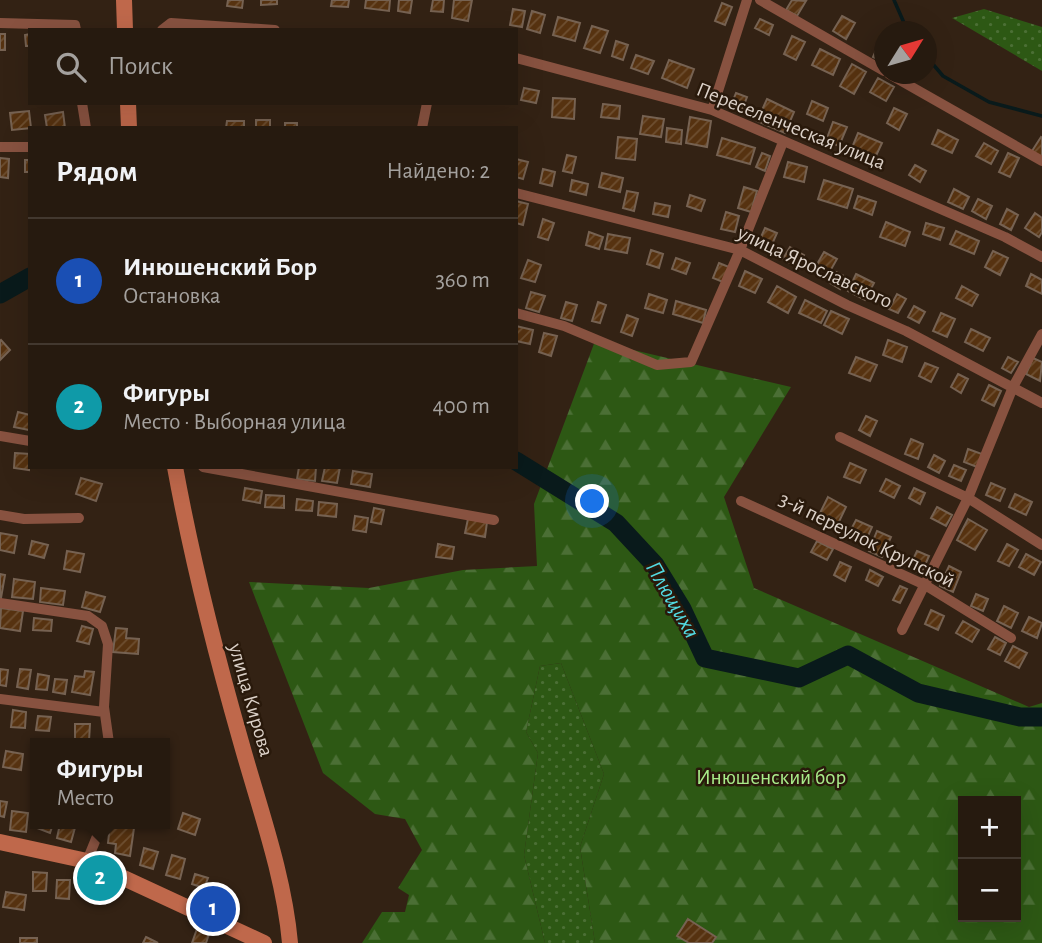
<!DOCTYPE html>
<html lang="ru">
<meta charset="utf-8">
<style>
:root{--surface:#261a0f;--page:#32271d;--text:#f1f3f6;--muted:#a4a19e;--line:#42382f;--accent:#0f766e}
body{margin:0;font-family:"Alegreya Sans",sans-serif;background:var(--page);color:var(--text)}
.controls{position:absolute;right:21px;bottom:21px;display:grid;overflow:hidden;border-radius:0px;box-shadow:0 7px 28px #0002}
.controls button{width:63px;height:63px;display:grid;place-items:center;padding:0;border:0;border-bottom:2px solid var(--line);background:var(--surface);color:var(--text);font:35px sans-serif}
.compass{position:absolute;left:874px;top:21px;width:63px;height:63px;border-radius:50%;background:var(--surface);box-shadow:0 7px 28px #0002;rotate:53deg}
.you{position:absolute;left:593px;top:502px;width:24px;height:24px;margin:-18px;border:5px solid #fff;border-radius:50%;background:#1a73e8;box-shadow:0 0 0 10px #1a73e833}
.badge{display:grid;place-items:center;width:46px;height:46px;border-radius:50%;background:var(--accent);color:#fff;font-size:23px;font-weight:700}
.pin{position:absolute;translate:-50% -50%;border:4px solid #fff;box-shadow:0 2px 7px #0006}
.popup{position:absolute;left:30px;top:738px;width:140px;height:91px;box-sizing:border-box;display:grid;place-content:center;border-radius:0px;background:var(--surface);filter:drop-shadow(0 2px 5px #0005);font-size:23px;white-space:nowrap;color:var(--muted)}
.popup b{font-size:26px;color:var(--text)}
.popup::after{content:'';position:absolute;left:50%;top:100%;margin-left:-14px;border:14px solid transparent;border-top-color:var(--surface)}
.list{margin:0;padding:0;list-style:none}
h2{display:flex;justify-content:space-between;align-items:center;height:91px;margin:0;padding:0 28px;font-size:30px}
h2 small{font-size:23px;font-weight:400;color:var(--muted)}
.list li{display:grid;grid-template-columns:46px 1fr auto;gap:21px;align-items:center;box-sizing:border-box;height:126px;padding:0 28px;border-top:2px solid var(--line)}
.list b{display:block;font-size:26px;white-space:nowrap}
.list p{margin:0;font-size:23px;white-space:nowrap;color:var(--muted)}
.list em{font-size:23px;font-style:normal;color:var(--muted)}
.icon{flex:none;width:38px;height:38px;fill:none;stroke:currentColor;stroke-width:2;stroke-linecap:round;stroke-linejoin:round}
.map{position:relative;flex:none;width:1042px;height:943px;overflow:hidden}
.search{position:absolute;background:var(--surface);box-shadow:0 7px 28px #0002;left:28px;top:28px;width:490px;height:77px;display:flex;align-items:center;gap:18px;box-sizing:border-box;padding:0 24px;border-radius:0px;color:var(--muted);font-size:26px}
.panel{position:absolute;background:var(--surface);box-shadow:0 7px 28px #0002;left:28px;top:126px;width:490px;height:343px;border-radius:0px}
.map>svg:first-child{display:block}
</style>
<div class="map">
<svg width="1042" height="943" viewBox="0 0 1042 943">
<defs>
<pattern id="grass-dots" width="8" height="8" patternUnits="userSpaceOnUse" patternTransform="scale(1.75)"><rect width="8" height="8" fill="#2d5814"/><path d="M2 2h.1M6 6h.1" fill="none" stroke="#4b6f35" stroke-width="1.8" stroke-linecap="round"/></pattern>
<pattern id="forest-firs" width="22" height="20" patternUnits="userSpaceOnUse" patternTransform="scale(1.75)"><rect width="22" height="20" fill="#2d5814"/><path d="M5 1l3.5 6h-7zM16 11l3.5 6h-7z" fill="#4b6f35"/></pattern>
<pattern id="building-hatch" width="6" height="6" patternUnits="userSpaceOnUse" patternTransform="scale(1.75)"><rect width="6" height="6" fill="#563210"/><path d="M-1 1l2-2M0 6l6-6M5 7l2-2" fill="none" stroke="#6e4f31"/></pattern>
</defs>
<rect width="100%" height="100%" fill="#332214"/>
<!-- grass -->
<path fill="url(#grass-dots)" d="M 984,9 L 1042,27 L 1042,71 L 952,18 Z
M 561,663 L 604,774 L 580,847 L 595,943 L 545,943 L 524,855 L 538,753 L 526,732 L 540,666 Z"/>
<!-- forest -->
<path fill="url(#forest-firs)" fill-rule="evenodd" d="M 595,341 L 791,387 L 724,497 L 754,588 L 1029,707 L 1042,703 L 1042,943 L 595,943 L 580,847 L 604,774 L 561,663 L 540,666 L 526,732 L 538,753 L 524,855 L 545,943 L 362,943 L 382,912 L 405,912 L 409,895 L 398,888 L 422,850 L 405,819 L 375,814 L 323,773 L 249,582 L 369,588 L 463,570 L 537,566 L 534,504 ZM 963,801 L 1016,801 L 1016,917 L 963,917 Z"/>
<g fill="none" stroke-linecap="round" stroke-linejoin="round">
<!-- stream -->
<path stroke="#091a1b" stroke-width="3.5" d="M 894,0 L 908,32
M 926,56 L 943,76 L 989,102 L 1042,116"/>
<!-- river -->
<path stroke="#091a1b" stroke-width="19" d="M 0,294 L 30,277
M 516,461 L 616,523 L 655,565 L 682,609 L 705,658 L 799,678 L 848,655 L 918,693 L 1020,717 L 1042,717"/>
</g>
<!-- building -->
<path fill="url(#building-hatch)" stroke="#766252" stroke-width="2" d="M 228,0 L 243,0 L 242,8 L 227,6 Z
M 261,0 L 277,0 L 277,4 L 261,5 Z
M 332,0 L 349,0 L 348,7 L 331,6 Z
M 366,0 L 390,0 L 389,11 L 365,8 Z
M 399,0 L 412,0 L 410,13 L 398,11 Z
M 433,0 L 444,0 L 443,12 L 431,11 Z
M 454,0 L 472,0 L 468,21 L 452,18 Z
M 792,0 L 806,1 L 797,16 L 786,10 Z
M 722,3 L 732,7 L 725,25 L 715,21 Z
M 513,9 L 525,11 L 522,27 L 510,25 Z
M 532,11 L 545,15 L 540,33 L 527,29 Z
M 842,16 L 855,23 L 846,39 L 833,31 Z
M 558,17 L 580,23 L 575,41 L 553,35 Z
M 760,19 L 773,25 L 769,35 L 755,28 Z
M 592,26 L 608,31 L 600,53 L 584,48 Z
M 0,34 L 5,34 L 5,50 L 0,50 Z
M 30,34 L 30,46 L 26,46 L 25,35 Z
M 883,35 L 884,35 L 884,62 L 873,57 Z
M 792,36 L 805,42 L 796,60 L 784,54 Z
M 616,41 L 628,45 L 623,60 L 612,56 Z
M 820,49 L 840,59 L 833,75 L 812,65 Z
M 636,55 L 654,61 L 648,74 L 631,68 Z
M 669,60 L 694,69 L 687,88 L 662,78 Z
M 852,64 L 866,72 L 854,94 L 840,86 Z
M 878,78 L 894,87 L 886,101 L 870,92 Z
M 524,88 L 539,91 L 536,103 L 521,100 Z
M 736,93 L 747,97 L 741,112 L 730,108 Z
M 553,98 L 575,99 L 574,119 L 552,117 Z
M 767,99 L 794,112 L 785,133 L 757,121 Z
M 812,101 L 828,108 L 823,121 L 807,114 Z
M 603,104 L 620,106 L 619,119 L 601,117 Z
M 894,108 L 907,114 L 899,130 L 887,123 Z
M 29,111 L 31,128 L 12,130 L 10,113 Z
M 63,112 L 65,128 L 47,128 L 45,115 Z
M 643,116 L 664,119 L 661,137 L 640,134 Z
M 690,117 L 711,121 L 707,147 L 686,143 Z
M 256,120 L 270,120 L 270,128 L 256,128 Z
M 227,121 L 244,121 L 244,128 L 226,128 Z
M 833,122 L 847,127 L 839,146 L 826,141 Z
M 285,123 L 297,123 L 297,128 L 285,128 Z
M 667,128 L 682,130 L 681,144 L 666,142 Z
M 938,130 L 958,140 L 952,153 L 932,144 Z
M 858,133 L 882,143 L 874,160 L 851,150 Z
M 618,137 L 637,139 L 635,160 L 616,158 Z
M 1041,137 L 1042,138 L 1042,158 L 1032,151 Z
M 722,138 L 755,148 L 750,164 L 717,155 Z
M 984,143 L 998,151 L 991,164 L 976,156 Z
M 762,153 L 770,156 L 765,171 L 756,167 Z
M 1008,153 L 1019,158 L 1010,177 L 999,172 Z
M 567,155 L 576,157 L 572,173 L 563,171 Z
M 0,158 L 9,159 L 8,178 L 0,177 Z
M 516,159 L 528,162 L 523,179 L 516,177 Z
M 25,160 L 30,160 L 30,172 L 25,172 Z
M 788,162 L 807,167 L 804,182 L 784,177 Z
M 915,165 L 926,171 L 920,182 L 909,175 Z
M 543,169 L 555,172 L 552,186 L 540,183 Z
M 602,173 L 623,178 L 620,192 L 599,187 Z
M 572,180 L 588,184 L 586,195 L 570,191 Z
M 824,180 L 853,189 L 847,208 L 818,199 Z
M 744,187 L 757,191 L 751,212 L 738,208 Z
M 954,189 L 969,197 L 963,209 L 948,202 Z
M 627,191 L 638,193 L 634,211 L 623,208 Z
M 690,195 L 705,200 L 701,211 L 687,206 Z
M 858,196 L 876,202 L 872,215 L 854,208 Z
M 978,199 L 992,206 L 986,219 L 972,211 Z
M 516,201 L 528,204 L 523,225 L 516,223 Z
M 655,203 L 670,206 L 668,217 L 653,214 Z
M 1007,209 L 1018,215 L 1011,230 L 1000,224 Z
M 726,212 L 739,216 L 735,232 L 721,229 Z
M 1035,213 L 1042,218 L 1042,232 L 1039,237 L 1025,228 Z
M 543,219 L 554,223 L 548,240 L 538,237 Z
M 886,222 L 910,232 L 905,246 L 880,237 Z
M 926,223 L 944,228 L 940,240 L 923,234 Z
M 765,228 L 777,233 L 769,251 L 757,246 Z
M 956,231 L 979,241 L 974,254 L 950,244 Z
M 589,232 L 603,237 L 599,249 L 586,245 Z
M 608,234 L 630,238 L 627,253 L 605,249 Z
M 790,247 L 804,255 L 797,267 L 783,259 Z
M 651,250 L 663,254 L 659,268 L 647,264 Z
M 993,251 L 1008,258 L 1000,275 L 985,267 Z
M 824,252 L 837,259 L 829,273 L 816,266 Z
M 676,258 L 690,263 L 686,274 L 672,269 Z
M 528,260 L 541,265 L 535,282 L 521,278 Z
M 719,263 L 729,267 L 723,282 L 713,278 Z
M 745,271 L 762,279 L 755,293 L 739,286 Z
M 836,272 L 846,277 L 840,289 L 830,283 Z
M 856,274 L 874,283 L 865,300 L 848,291 Z
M 1031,274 L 1042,280 L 1042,294 L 1026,286 Z
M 777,286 L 796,297 L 788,313 L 768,302 Z
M 962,286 L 978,295 L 972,306 L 956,298 Z
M 531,292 L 545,296 L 539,312 L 526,308 Z
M 649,294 L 667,300 L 663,313 L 645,308 Z
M 897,294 L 906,299 L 898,313 L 889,309 Z
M 805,300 L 827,311 L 821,323 L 799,313 Z
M 676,301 L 706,310 L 703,323 L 673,314 Z
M 566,302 L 577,305 L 572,321 L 561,318 Z
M 598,302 L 606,305 L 600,323 L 592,321 Z
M 914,306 L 925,312 L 919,323 L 908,317 Z
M 831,311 L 849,319 L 842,334 L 824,325 Z
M 941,313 L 955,319 L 947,337 L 933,331 Z
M 627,315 L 638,319 L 632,336 L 621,332 Z
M 516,326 L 533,330 L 530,344 L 516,341 Z
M 971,329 L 990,338 L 983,351 L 965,342 Z
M 544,333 L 557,336 L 551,356 L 539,352 Z
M 1,340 L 10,350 L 0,360 L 0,341 Z
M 888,340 L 907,347 L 902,362 L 883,355 Z
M 856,357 L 877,365 L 870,381 L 849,373 Z
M 1008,357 L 1018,362 L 1011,373 L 1002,368 Z
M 1033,358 L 1042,362 L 1040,381 L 1026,374 Z
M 925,363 L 938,368 L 931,382 L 919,376 Z
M 958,374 L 968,379 L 961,393 L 951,387 Z
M 989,385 L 1001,391 L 994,406 L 982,400 Z
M 18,412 L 30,415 L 29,430 L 14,427 Z
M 866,416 L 877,421 L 870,436 L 859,430 Z
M 911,439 L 923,444 L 918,459 L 905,454 Z
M 968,449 L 982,454 L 977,467 L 964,462 Z
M 15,453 L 30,454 L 29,470 L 14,468 Z
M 934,455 L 945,461 L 939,473 L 928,467 Z
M 850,463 L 866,470 L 860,483 L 844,477 Z
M 954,465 L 966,470 L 961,481 L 949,476 Z
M 299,467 L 316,467 L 315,481 L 297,479 Z
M 325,467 L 340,467 L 337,483 L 322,481 Z
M 353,471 L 372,474 L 370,487 L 351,484 Z
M 81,478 L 102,484 L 96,501 L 76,494 Z
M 886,479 L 900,486 L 894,498 L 880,491 Z
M 991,483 L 1005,489 L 1000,501 L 986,495 Z
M 245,488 L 262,491 L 260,503 L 243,500 Z
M 914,488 L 925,493 L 920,504 L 909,498 Z
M 1015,494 L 1032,502 L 1026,515 L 1009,507 Z
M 266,495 L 284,496 L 284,508 L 265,507 Z
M 828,497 L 846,507 L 835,530 L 816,521 Z
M 297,499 L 313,501 L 312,511 L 296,510 Z
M 319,502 L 337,504 L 336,517 L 318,515 Z
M 937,507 L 952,515 L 946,526 L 931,518 Z
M 374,508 L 384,510 L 381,524 L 371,522 Z
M 355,516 L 368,518 L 366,532 L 353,530 Z
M 468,519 L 487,522 L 485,537 L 465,533 Z
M 968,519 L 987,530 L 975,550 L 957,540 Z
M 856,520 L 872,527 L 864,545 L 847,537 Z
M 877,531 L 891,537 L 882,557 L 869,551 Z
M 0,533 L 17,536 L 14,553 L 0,550 Z
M 32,541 L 48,545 L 44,558 L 29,554 Z
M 817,541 L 833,549 L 827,560 L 811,552 Z
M 438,544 L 454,547 L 452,559 L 436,557 Z
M 1007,544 L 1018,550 L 1009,566 L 998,561 Z
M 67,551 L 84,554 L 80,572 L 64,569 Z
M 917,551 L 929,556 L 921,574 L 909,568 Z
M 1026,554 L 1041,562 L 1034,575 L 1019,567 Z
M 840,562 L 851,567 L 845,581 L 834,575 Z
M 949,566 L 961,572 L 953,592 L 940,586 Z
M 870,570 L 883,577 L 878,586 L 866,580 Z
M 0,574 L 5,575 L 1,598 L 0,598 Z
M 14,579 L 35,582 L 33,599 L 12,597 Z
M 900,586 L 907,589 L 900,603 L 893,600 Z
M 41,588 L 65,591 L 63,605 L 40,602 Z
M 86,592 L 105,597 L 100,612 L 82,607 Z
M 976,594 L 988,599 L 983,611 L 971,606 Z
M 1004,606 L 1018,613 L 1011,628 L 997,621 Z
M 1,608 L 23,611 L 20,631 L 0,628 Z
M 931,610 L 944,616 L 938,630 L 925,624 Z
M 1029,617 L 1042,623 L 1037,638 L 1022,631 Z
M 34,618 L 52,620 L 51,631 L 33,630 Z
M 963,621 L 979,630 L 972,642 L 956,633 Z
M 82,626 L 93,629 L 89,644 L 77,641 Z
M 116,628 L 127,629 L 126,638 L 139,639 L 138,654 L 113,652 Z
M 995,637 L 1006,643 L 1000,655 L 988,649 Z
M 1013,646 L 1027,653 L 1019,668 L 1005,661 Z
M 0,669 L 8,670 L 6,686 L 0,685 Z
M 20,669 L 31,670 L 28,689 L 17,687 Z
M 85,671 L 94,672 L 90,695 L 72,692 L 75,676 L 84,677 Z
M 38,674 L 49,676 L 47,690 L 36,689 Z
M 55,679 L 67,680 L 65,694 L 53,692 Z
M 13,710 L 26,712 L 25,728 L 11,727 Z
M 38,716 L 51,717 L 49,731 L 36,730 Z
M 75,724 L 90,724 L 89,741 L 75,740 Z
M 6,751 L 23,754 L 21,770 L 3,767 Z
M 0,801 L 7,802 L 4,817 L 0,816 Z
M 12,811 L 28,813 L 26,832 L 10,830 Z
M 183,813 L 200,819 L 195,835 L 178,829 Z
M 39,824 L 53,824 L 50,833 L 37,828 Z
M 60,824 L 76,824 L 71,842 L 57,838 Z
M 110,825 L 134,828 L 130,856 L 115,853 L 116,844 L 108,843 Z
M 144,848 L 158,852 L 153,869 L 140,865 Z
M 172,855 L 185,859 L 180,879 L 166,875 Z
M 33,872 L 47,873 L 46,891 L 33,891 Z
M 195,874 L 208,878 L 204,888 L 192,884 Z
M 57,880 L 70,880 L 69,899 L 56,898 Z
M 87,881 L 108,886 L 105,900 L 83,894 Z
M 6,892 L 26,895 L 24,910 L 3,907 Z
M 688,919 L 716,937 L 712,943 L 689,943 L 677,936 Z
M 198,926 L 210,931 L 206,943 L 192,943 Z
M 146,937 L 158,943 L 143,943 Z
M 20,938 L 37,938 L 37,943 L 20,943 Z"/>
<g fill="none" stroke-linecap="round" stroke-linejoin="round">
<!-- minor -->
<path stroke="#885240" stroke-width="10" d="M 760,0 L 884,71
M 0,23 L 75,25 L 76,30
M 162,30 L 171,23 L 275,30
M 516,58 L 712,110 L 1005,237 L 1042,257
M 889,74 L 1042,161
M 82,103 L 86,128
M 712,110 L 747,0
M 422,128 L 427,103
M 0,147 L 30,147
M 516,193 L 740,250 L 847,305 L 906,331 L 1042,403
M 516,313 L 564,326 L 657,365 L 691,362 L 740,250 L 783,142
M 0,436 L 30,441
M 840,437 L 968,498 L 1042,545
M 203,467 L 494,520
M 741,501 L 925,585 L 1011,638
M 0,515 L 24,519 L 79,518
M 0,603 L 88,616 L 102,626 L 108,644 L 104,707 L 109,743
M 902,630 L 968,498 L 1013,387 L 1042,334
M 0,699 L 104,712
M 87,861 L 102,824"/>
<!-- secondary -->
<path stroke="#bf684b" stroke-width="16" d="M 124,0 L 125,30
M 128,103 L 129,128
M 175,467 C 192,560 215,651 241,742 C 259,807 284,875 290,943
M 0,842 L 87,861 L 264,943"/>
</g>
<g text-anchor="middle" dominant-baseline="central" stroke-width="5" stroke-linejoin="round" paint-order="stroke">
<!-- street labels -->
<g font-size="21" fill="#dcd1c8" stroke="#29190b">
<text transform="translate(791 126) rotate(22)">Переселенческая улица</text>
<text transform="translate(815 267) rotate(25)">улица Ярославского</text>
<text transform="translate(867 540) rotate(26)">3-й переулок Крупской</text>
<text transform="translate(251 700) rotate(74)">улица Кирова</text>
</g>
<!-- park labels -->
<g font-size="21" fill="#a9ec8a" stroke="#29190b">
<text x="771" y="777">Инюшенский бор</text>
</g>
<!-- water labels -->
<g font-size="23" font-style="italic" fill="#52dae2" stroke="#29190b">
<text transform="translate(672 600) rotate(60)">Плющиха</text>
</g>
</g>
</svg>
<div class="controls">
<button>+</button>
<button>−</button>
</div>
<svg class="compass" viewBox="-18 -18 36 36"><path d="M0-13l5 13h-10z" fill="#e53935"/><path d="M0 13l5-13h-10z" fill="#a4a19e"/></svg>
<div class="you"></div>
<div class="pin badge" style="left:213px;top:909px;background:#1a4fb4">1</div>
<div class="pin badge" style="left:100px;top:878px;background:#0f9aa8">2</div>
<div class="popup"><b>Фигуры</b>Место</div>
<div class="search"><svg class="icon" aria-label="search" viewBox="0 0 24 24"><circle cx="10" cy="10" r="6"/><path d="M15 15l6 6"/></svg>Поиск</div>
<section class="panel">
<h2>Рядом<small>Найдено: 2</small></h2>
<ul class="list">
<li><span class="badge" style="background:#1a4fb4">1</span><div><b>Инюшенский Бор</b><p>Остановка</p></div><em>360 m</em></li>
<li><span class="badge" style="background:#0f9aa8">2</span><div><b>Фигуры</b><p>Место · Выборная улица</p></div><em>400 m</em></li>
</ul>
</section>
</div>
